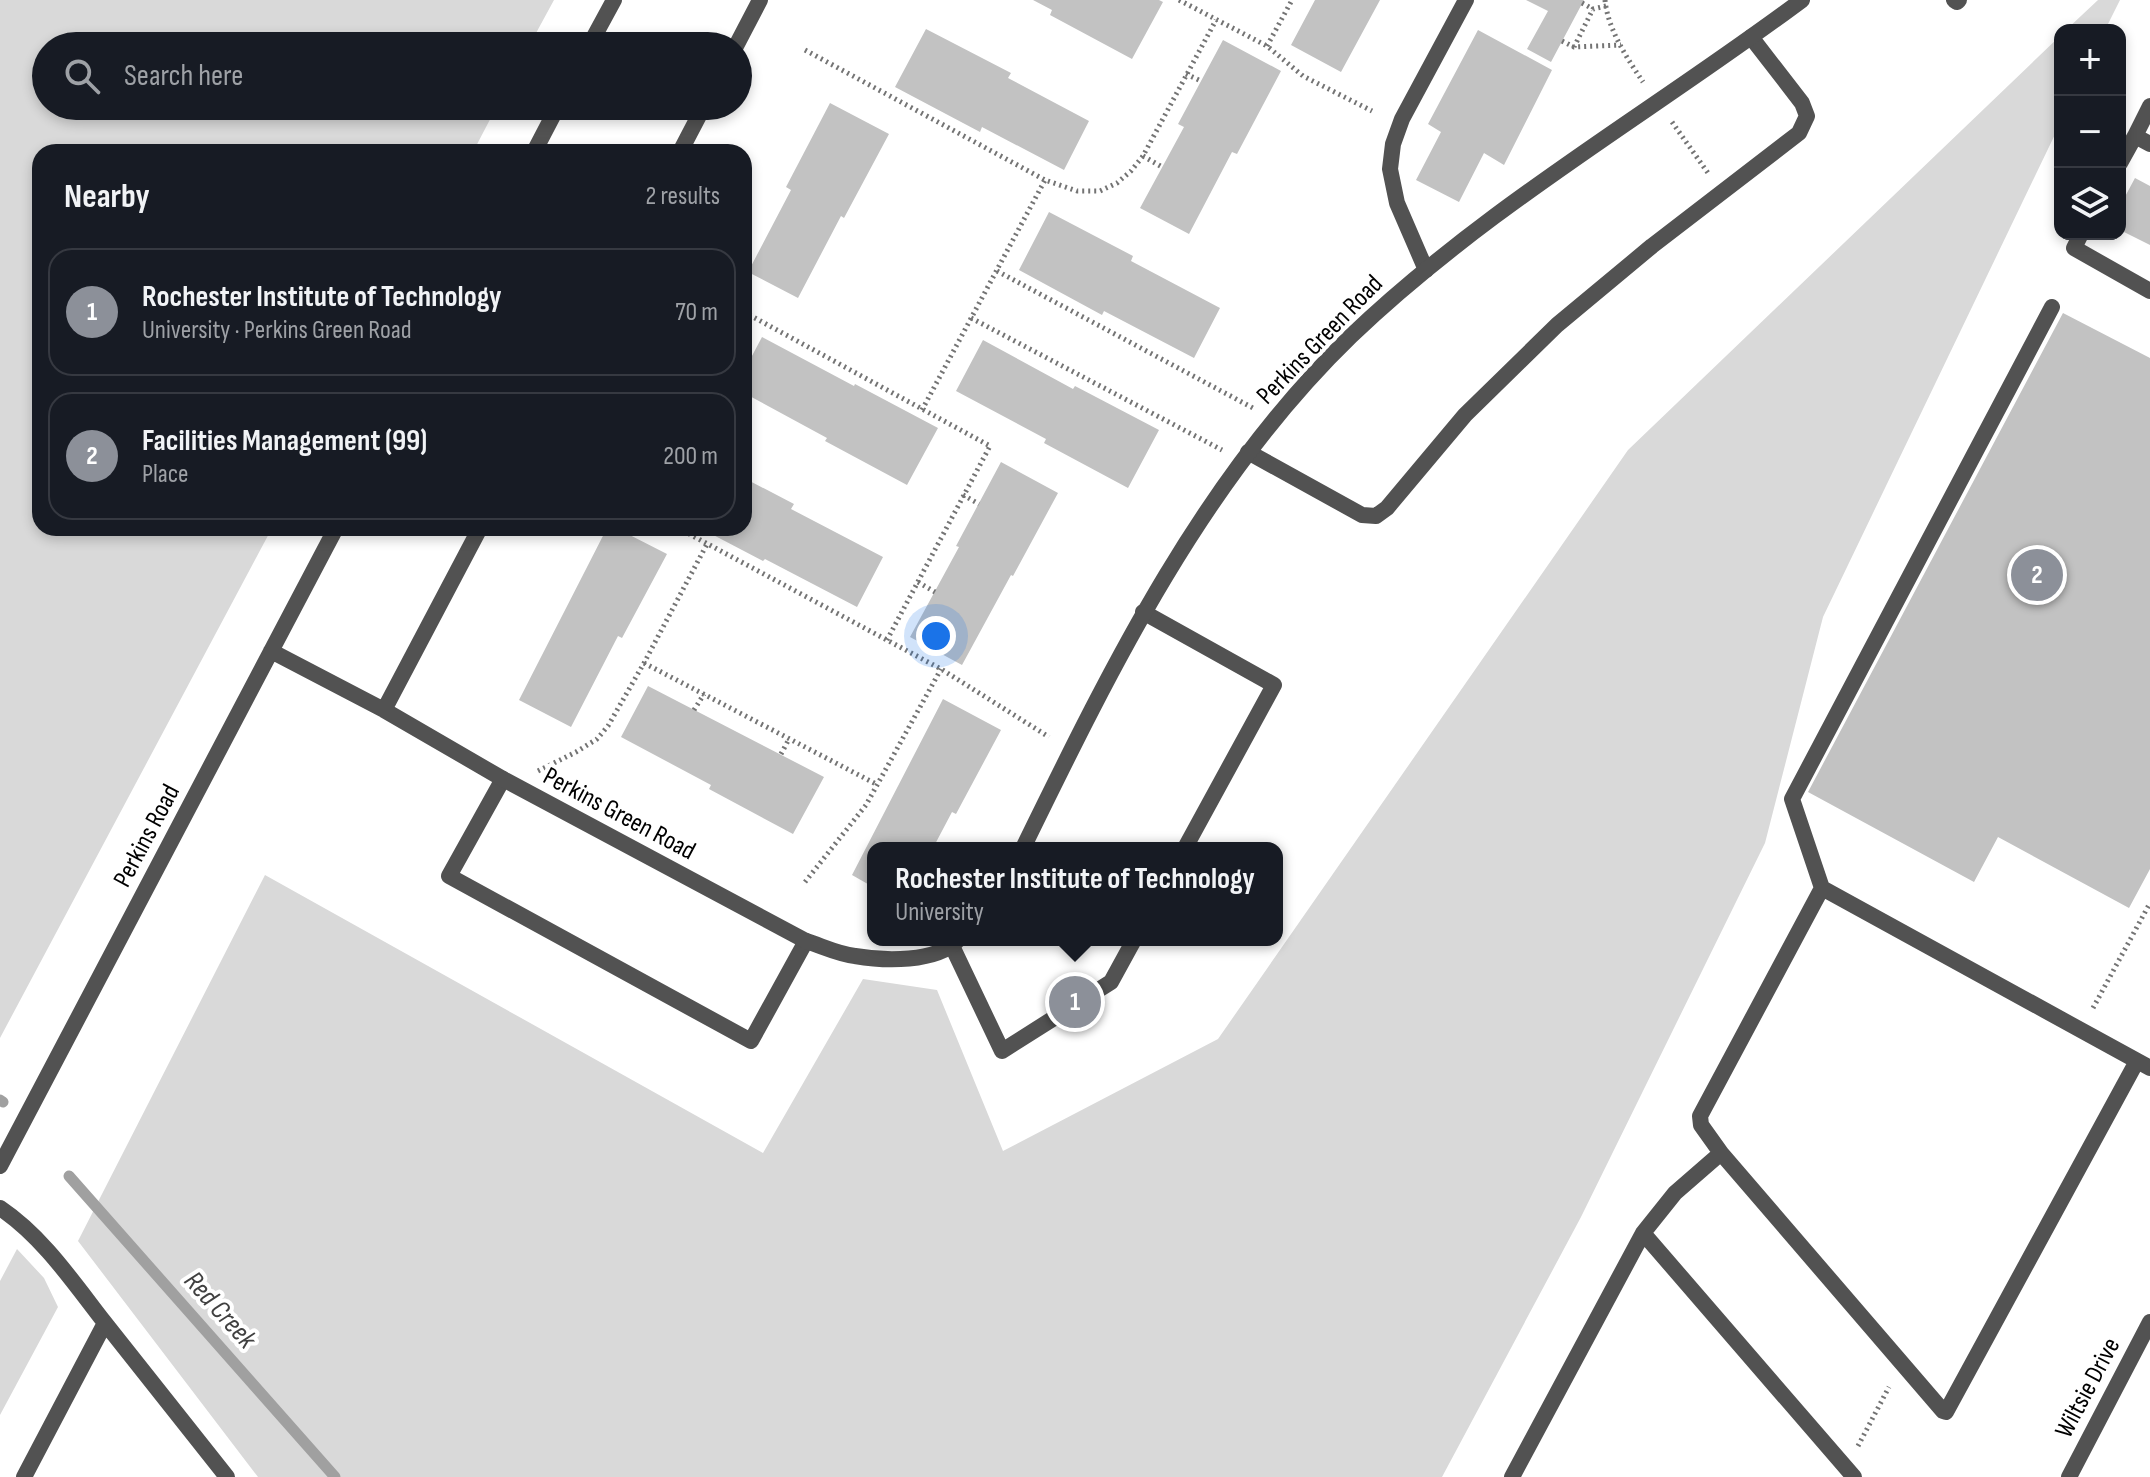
<!DOCTYPE html>
<meta charset="utf-8">
<style>
:root{--surface:#171b24;--page:#242831;--text:#f1f3f6;--muted:#9ea1a6;--line:#363941;--accent:#8c9099}
body{margin:0;font-family:"Sofia Sans Condensed",sans-serif;background:var(--page);color:var(--text)}
.controls{position:absolute;right:24px;top:24px;display:grid;overflow:hidden;border-radius:16px;box-shadow:0 4px 12px #0003}
.controls button{width:72px;height:72px;display:grid;place-items:center;padding:0;border:0;border-bottom:2px solid var(--line);background:var(--surface);color:var(--text);font:40px sans-serif}
.you{position:absolute;left:936px;top:636px;width:28px;height:28px;margin:-20px;border:6px solid #fff;border-radius:50%;background:#1a73e8;box-shadow:0 0 0 12px #1a73e833}
.badge{display:grid;place-items:center;width:52px;height:52px;border-radius:50%;background:var(--accent);color:#fff;font-size:26px;font-weight:700}
.pin{position:absolute;translate:-50% -50%;border:4px solid #fff;box-shadow:0 2px 8px #0006}
.popup{position:absolute;left:867px;top:842px;width:416px;height:104px;box-sizing:border-box;display:grid;place-content:center;border-radius:16px;background:var(--surface);filter:drop-shadow(0 2px 6px #0005);font-size:26px;white-space:nowrap;color:var(--muted)}
.popup b{font-size:30px;color:var(--text)}
.popup::after{content:'';position:absolute;left:50%;top:100%;margin-left:-16px;border:16px solid transparent;border-top-color:var(--surface)}
.list{margin:0;padding:0;list-style:none}
h2{display:flex;justify-content:space-between;align-items:center;height:104px;margin:0;padding:0 32px;font-size:34px}
h2 small{font-size:26px;font-weight:400;color:var(--muted)}
.list li{display:grid;grid-template-columns:52px 1fr auto;gap:24px;align-items:center;box-sizing:border-box;height:128px;margin:0 16px 16px;padding:0 16px;border:2px solid var(--line);border-radius:24px}
.list b{display:block;font-size:30px;white-space:nowrap}
.list p{margin:0;font-size:26px;white-space:nowrap;color:var(--muted)}
.list em{font-size:26px;font-style:normal;color:var(--muted)}
.icon{flex:none;width:44px;height:44px;fill:none;stroke:currentColor;stroke-width:2;stroke-linecap:round;stroke-linejoin:round}
.map{position:relative;flex:none;width:2150px;height:1477px;overflow:hidden}
.search{position:absolute;background:var(--surface);box-shadow:0 4px 12px #0003;left:32px;top:32px;width:720px;height:88px;display:flex;align-items:center;gap:20px;box-sizing:border-box;padding:0 28px;border-radius:44px;color:var(--muted);font-size:30px}
.panel{position:absolute;background:var(--surface);box-shadow:0 4px 12px #0003;left:32px;top:144px;width:720px;height:392px;border-radius:24px}
.map>svg:first-child{display:block}
</style>
<div class="map">
<svg width="2150" height="1477" viewBox="0 0 2150 1477">
<rect width="100%" height="100%" fill="#fff"/>
<!-- green -->
<path fill="#d9d9d9" d="M 0,0 L 554,0 L 529,46 L 46,46 L 46,106 L 497,106 L 473,152 L 40,152 L 40,528 L 272,528 L 0,1038 Z
M 2098,0 L 2120,0 L 2105,30 L 2066,30 Z
M 2060,36 L 2060,124 L 1823,617 L 1765,843 L 1581,1217 L 1442,1477 L 258,1477 L 78,1241 L 265,875 L 763,1153 L 863,979 L 937,990 L 1003,1151 L 1218,1039 L 1628,450 Z
M 17,1249 L 44,1278 L 58,1307 L 0,1415 L 0,1281 Z"/>
<g fill="none" stroke-linecap="round" stroke-linejoin="round">
<!-- stream -->
<path stroke="#a0a0a0" stroke-width="11" d="M 0,1100 L 3,1102
M 69,1176 L 335,1477"/>
</g>
<!-- building -->
<path fill="#c2c2c2" d="M 1033,0 L 1159,0 L 1163,2 L 1132,59 L 1050,15 L 1052,10 Z
M 1315,0 L 1380,0 L 1341,72 L 1291,45 Z
M 1526,0 L 1584,0 L 1551,62 L 1527,49 L 1548,11 Z
M 926,29 L 1011,73 L 1008,78 L 1089,121 L 1064,170 L 982,127 L 980,132 L 895,87 Z
M 1478,30 L 1552,70 L 1504,165 L 1484,153 L 1459,202 L 1416,180 L 1441,132 L 1428,124 Z
M 1223,40 L 1281,71 L 1237,154 L 1232,152 L 1189,234 L 1140,208 L 1184,127 L 1178,124 Z
M 830,103 L 889,134 L 844,218 L 841,216 L 798,298 L 748,272 L 791,190 L 786,187 Z
M 2135,178 L 2150,186 L 2150,245 L 2120,230 L 2120,206 Z
M 1049,212 L 1133,256 L 1131,261 L 1220,308 L 1194,358 L 1104,311 L 1102,315 L 1019,270 Z
M 2063,313 L 2150,358 L 2150,869 L 2129,908 L 1998,837 L 1974,882 L 1808,792 Z
M 762,337 L 854,386 L 855,384 L 938,428 L 907,485 L 825,441 L 827,438 L 744,393 L 744,371 Z
M 983,340 L 1073,389 L 1075,386 L 1159,430 L 1128,488 L 1044,443 L 1046,439 L 956,391 Z
M 1001,462 L 1058,493 L 1013,576 L 1011,575 L 962,665 L 910,637 L 959,547 L 956,546 Z
M 744,478 L 794,504 L 791,509 L 883,557 L 857,607 L 765,559 L 763,561 L 700,528 L 744,528 Z
M 607,528 L 616,528 L 667,554 L 622,638 L 618,636 L 571,727 L 519,700 Z
M 648,686 L 824,777 L 793,834 L 709,789 L 711,785 L 621,737 Z
M 943,699 L 1001,730 L 956,814 L 952,812 L 933,848 L 873,848 L 873,887 L 852,875 Z"/>
<g fill="none" stroke-linecap="round" stroke-linejoin="round">
<!-- path -->
<path stroke="#747474" stroke-width="5" stroke-dasharray="2 4" stroke-linecap="butt" d="M 1179,0 L 1267,46 L 1303,76 L 1372,111
M 1605,0 C 1608,30 1627,58 1643,82
M 1582,3 L 1593,9
M 1606,6 L 1593,9 L 1574,47 L 1621,45
M 1562,41 L 1574,47
M 1267,46 L 1292,0
M 805,50 L 1045,180 L 1077,191 L 1100,191 L 1117,183 L 1131,171 L 1143,156 L 1216,20
M 1186,74 L 1201,81
M 1672,122 L 1708,173
M 1143,156 L 1162,167
M 997,271 L 1253,408
M 744,312 L 990,446 L 887,640
M 971,318 L 1222,450
M 922,410 L 1045,180
M 963,495 L 979,504
M 678,528 L 941,669 L 1049,737
M 918,582 L 935,592
M 644,663 L 878,785
M 694,710 L 704,694
M 781,754 L 789,739
M 538,771 L 576,752 L 597,739 L 608,726 L 644,663 L 707,544
M 805,882 L 866,805 L 941,669
M 2093,1008 L 2150,903
M 1858,1446 L 1889,1387"/>
<!-- service -->
<path stroke="#525252" stroke-width="16" d="M 1954,0 L 1957,2 L 1959,0
M 2150,106 L 2135,136 L 2150,144
M 2120,163 L 2135,136
M 2081,234 L 2074,248 L 2150,291
M 1426,270 L 1397,203 L 1390,169 L 1393,144 L 1402,119 L 1466,0
M 2052,307 L 1792,799 L 1822,888 L 2150,1068
M 1248,452 L 1362,515 L 1376,516 L 1387,508 L 1465,415 L 1557,325 L 1652,246 L 1799,133 L 1807,116 L 1802,103 L 1751,37
M 1143,612 L 1274,685 L 1185,848
M 503,779 L 449,876 L 751,1041 L 806,941
M 952,946 L 1002,1051 L 1111,982 L 1134,940
M 1721,1153 L 1943,1411 L 1946,1412 L 2137,1061
M 0,1208 C 43,1237 73,1282 105,1323 L 24,1477
M 1643,1233 L 1854,1477
M 105,1323 L 227,1477
M 1512,1477 L 1643,1233 L 1675,1193 L 1721,1153 L 1701,1125 L 1700,1116 L 1822,888"/>
<!-- minor -->
<path stroke="#525252" stroke-width="16" d="M 589,46 L 614,0
M 736,46 L 760,0
M 534,152 L 558,106
M 680,152 L 704,106
M 271,651 L 384,710 L 503,779 L 806,941 C 822,946 838,954 855,956 C 884,961 936,963 958,940
M 384,710 L 480,528
M 1023,848 C 1112,666 1203,479 1351,336 C 1487,206 1652,112 1802,0
M 0,1166 L 336,528
M 2069,1477 L 2150,1322"/>
</g>
<g text-anchor="middle" dominant-baseline="central" stroke-width="8" stroke-linejoin="round" paint-order="stroke">
<!-- street labels -->
<g font-size="26" fill="#000" stroke="#fff">
<text transform="translate(1320 340) rotate(-46)">Perkins Green Road</text>
<text transform="translate(619 814) rotate(28)">Perkins Green Road</text>
<text transform="translate(147 836) rotate(-62)">Perkins Road</text>
<text transform="translate(2088 1388) rotate(-62)">Wiltsie Drive</text>
</g>
<!-- water labels -->
<g font-size="28" font-style="italic" fill="#414141" stroke="#fff">
<text transform="translate(220 1310) rotate(48)">Red Creek</text>
</g>
</g>
</svg>
<div class="controls">
<button>+</button>
<button>−</button>
<button><svg class="icon" aria-label="layers" viewBox="0 0 24 24"><path d="M12 4l9 5-9 5-9-5zM3 14l9 5 9-5"/></svg></button>
</div>
<div class="you"></div>
<div class="pin badge" style="left:1075px;top:1002px">1</div>
<div class="popup"><b>Rochester Institute of Technology</b>University</div>
<div class="pin badge" style="left:2037px;top:575px">2</div>
<div class="search"><svg class="icon" aria-label="search" viewBox="0 0 24 24"><circle cx="10" cy="10" r="6"/><path d="M15 15l6 6"/></svg>Search here</div>
<section class="panel">
<h2>Nearby<small>2 results</small></h2>
<ul class="list">
<li><span class="badge">1</span><div><b>Rochester Institute of Technology</b><p>University · Perkins Green Road</p></div><em>70 m</em></li>
<li><span class="badge">2</span><div><b>Facilities Management (99)</b><p>Place</p></div><em>200 m</em></li>
</ul>
</section>
</div>
